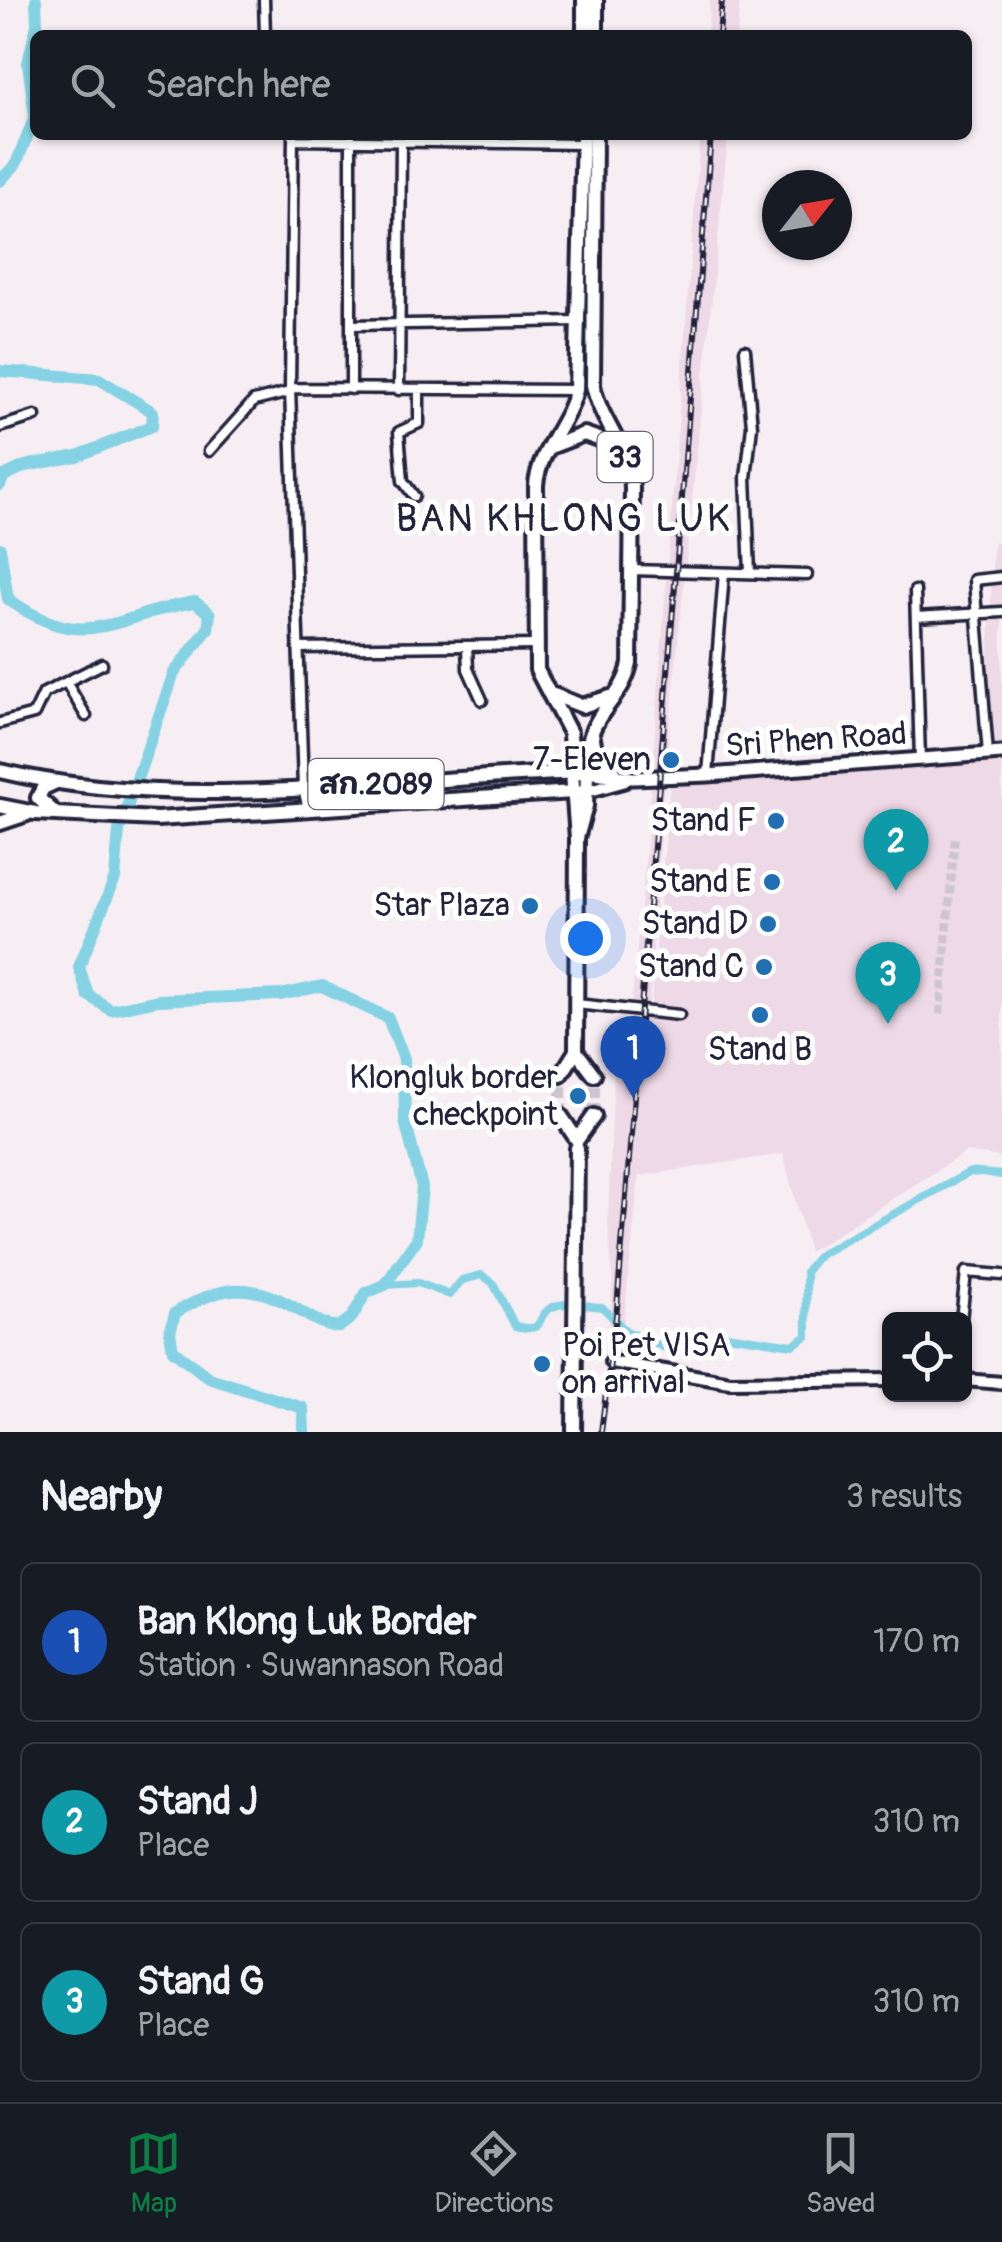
<!DOCTYPE html>
<meta charset="utf-8">
<style>
:root{--surface:#171b24;--page:#242831;--text:#f1f3f6;--muted:#9ea1a6;--line:#363941;--accent:#0b8043}
body{margin:0;font-family:Pangolin,"Playpen Sans Thai",sans-serif;background:var(--page);color:var(--text)}
.controls{position:absolute;right:30px;bottom:30px;display:grid;overflow:hidden;border-radius:15px;box-shadow:0 2px 8px #0004}
.controls button{width:90px;height:90px;display:grid;place-items:center;padding:0;border:0;border-bottom:2px solid var(--line);background:var(--surface);color:var(--text);font:50px sans-serif}
.compass{position:absolute;left:762px;top:170px;width:90px;height:90px;border-radius:50%;background:var(--surface);box-shadow:0 2px 8px #0004;rotate:59deg}
.you{position:absolute;left:585px;top:938px;width:35px;height:35px;margin:-25px;border:8px solid #fff;border-radius:50%;background:#1a73e8;box-shadow:0 0 0 15px #1a73e833}
.badge{display:grid;place-items:center;width:65px;height:65px;border-radius:50%;background:var(--accent);color:#fff;font-size:32px;font-weight:700}
.pin{position:absolute;translate:-50% -82px;filter:drop-shadow(0 2px 5px #0008)}
.pin::after{content:'';position:absolute;top:52px;width:35px;height:30px;background:inherit;clip-path:polygon(0 0,100% 0,50% 100%)}
.list{margin:0;padding:0;list-style:none}
h2{display:flex;justify-content:space-between;align-items:center;height:130px;margin:0;padding:0 40px;font-size:42px}
h2 small{font-size:32px;font-weight:400;color:var(--muted)}
.list li{display:grid;grid-template-columns:65px 1fr auto;gap:30px;align-items:center;box-sizing:border-box;height:160px;margin:0 20px 20px;padding:0 20px;border:2px solid var(--line);border-radius:15px}
.list b{display:block;font-size:38px;white-space:nowrap}
.list p{margin:0;font-size:32px;white-space:nowrap;color:var(--muted)}
.list em{font-size:32px;font-style:normal;color:var(--muted)}
.icon{flex:none;width:55px;height:55px;fill:none;stroke:currentColor;stroke-width:2;stroke-linecap:round;stroke-linejoin:round}
.map{position:relative;flex:none;width:1002px;height:1432px;overflow:hidden}
.search{position:absolute;background:var(--surface);box-shadow:0 2px 8px #0004;left:30px;right:30px;top:30px;height:110px;display:flex;align-items:center;gap:25px;box-sizing:border-box;padding:0 35px;border-radius:15px;color:var(--muted);font-size:38px}
.sheet{height:670px;background:var(--surface)}
nav{display:flex;justify-content:space-around;align-items:center;box-sizing:border-box;height:140px;border-top:2px solid var(--line);background:var(--surface);font-size:28px;color:var(--muted)}
nav a{display:grid;justify-items:center;gap:5px}
nav .on{color:var(--accent)}
.map>svg:first-child{display:block}
</style>
<div class="map">
<svg width="1002" height="1432" viewBox="0 0 1002 1432">
<rect width="100%" height="100%" fill="#f7eef4"/>
<filter id="ink" filterUnits="userSpaceOnUse"><feTurbulence type="fractalNoise" baseFrequency=".01" numOctaves="2"/><feDisplacementMap in="SourceGraphic" scale="20" xChannelSelector="R" yChannelSelector="G"/><feConvolveMatrix kernelMatrix="1 2 1 2 8 2 1 2 1" color-interpolation-filters="sRGB"/></filter>
<g filter="url(#ink)">
<!-- built -->
<path fill="#eed9e6" d="M 710,0 L 740,0 L 737,35 L 707,35 Z
M 700,135 L 728,135 L 663,794 L 643,1099 L 670,785 L 985,761 L 993,542 L 1002,545 L 1002,1157 L 966,1152 L 809,1252 L 783,1154 L 639,1176 L 620,1357 L 605,1356 L 613,1283 L 608,1222 L 615,1039 L 630,1019 L 645,867 Z"/>
<g fill="none" stroke-linecap="round" stroke-linejoin="round">
<!-- canal -->
<path stroke="#84d2e3" stroke-width="8" d="M 385,1285 L 418,1283 L 450,1295 L 462,1280 L 482,1275 L 493,1283 L 515,1326 C 550,1334 532,1316 553,1307 C 565,1301 588,1306 602,1307 L 626,1331 L 677,1353 L 720,1334 L 793,1345 L 807,1336 L 806,1271 L 819,1255 L 970,1172 L 1002,1175"/>
<!-- river -->
<path stroke="#84d2e3" stroke-width="12" d="M 35,116 L 28,63 L 37,25 L 36,0
M 0,181 L 16,164 L 35,117
M 0,371 L 99,379 L 153,412 L 152,426 L 77,456 L 25,466 L 4,476 L 0,485
M 0,548 L 8,599 C 88,656 112,615 195,602 L 210,614 L 208,629 L 174,673 L 119,830 L 115,878 L 79,967 L 88,995 L 111,1010 L 158,1000 L 280,995 L 322,986 L 388,1018 L 404,1059 L 405,1121 L 422,1187 L 417,1239 L 385,1285 L 366,1293 L 352,1317 L 339,1327 C 322,1326 309,1316 295,1308 C 248,1280 219,1286 175,1313 L 170,1332 L 173,1350 L 209,1378 L 303,1408 L 304,1432"/>
<!-- minor-tunnel -->
<path stroke="#ccc5cf" stroke-width="8" stroke-dasharray="8 4" stroke-linecap="butt" d="M 940,1014 L 955,836"/>
<!-- trunk-tunnel -->
<path stroke="#ccc5cf" stroke-width="12" stroke-dasharray="12 6" stroke-linecap="butt" d="M 561,1116 L 561,1075
M 594,1116 L 594,1075"/>
<!-- minor casing -->
<g stroke="#22223b" stroke-width="15">
<path id="minor" d="M 264,0 L 265,35
M 293,135 L 290,388 L 303,788 L 308,809
M 294,140 L 583,144
M 351,325 L 580,321
M 745,350 L 752,426 L 746,478 L 750,573
M 290,388 L 575,390
M 351,389 L 351,135
M 399,390 L 401,143
M 0,427 L 35,416
M 209,451 L 254,401 L 290,392
M 414,496 L 403,481 L 399,432 L 419,423 L 419,389
M 631,570 L 807,575
M 915,591 L 920,760
M 916,617 L 1002,612
M 467,647 L 468,669 L 482,700
M 298,648 L 536,645
M 66,682 L 86,716
M 0,723 L 34,714 L 44,693 L 102,664
M 988,754 L 974,580 L 1002,577
M 708,775 L 724,573
M 576,1004 L 679,1015
M 961,1320 L 966,1272 L 1002,1275"/>
</g>
<!-- tertiary casing -->
<g stroke="#22223b" stroke-width="18">
<path id="tertiary" d="M 611,1362 L 730,1382 L 890,1380
M 964,1380 L 1002,1383"/>
</g>
<!-- secondary casing -->
<g stroke="#22223b" stroke-width="19">
<path id="secondary" d="M 593,736 L 597,758 L 615,772
M 587,772 L 633,778 L 708,775 L 1002,753
M 588,791 L 624,781"/>
</g>
<!-- primary casing -->
<g stroke="#22223b" stroke-width="20">
<path id="primary" d="M 584,35 L 584,0
M 596,35 L 596,0
M 553,446 L 584,434 L 613,444
M 554,695 L 582,706 L 610,697
M 587,772 C 584,709 620,708 630,664 L 632,489 C 632,452 600,422 593,385 L 595,135
M 572,773 L 570,733 L 537,670 L 536,485 C 539,450 568,424 576,390 L 583,135"/>
</g>
<!-- trunk casing -->
<g stroke="#22223b" stroke-width="20">
<path id="trunk" d="M 0,771 C 185,815 398,777 587,772 L 586,806 L 577,838
M 54,783 L 43,788 L 38,798 L 54,812
M 0,806 L 35,813 L 157,819 L 588,791
M 0,823 L 27,814
M 576,1051 L 594,1075
M 561,1075 L 576,1051 L 577,838 L 572,773
M 561,1116 L 577,1140 L 594,1116
M 574,1432 L 577,1148"/>
</g>
<!-- minor -->
<use href="#minor" stroke="#fff" stroke-width="8"/>
<!-- tertiary -->
<use href="#tertiary" stroke="#fff" stroke-width="10"/>
<!-- secondary -->
<use href="#secondary" stroke="#fff" stroke-width="11"/>
<!-- primary -->
<use href="#primary" stroke="#fff" stroke-width="12"/>
<!-- trunk -->
<use href="#trunk" stroke="#fff" stroke-width="12"/>
<!-- rail casing -->
<g stroke="#22223b" stroke-width="6">
<path id="rail" d="M 719,35 L 722,0
M 601,1432 L 617,1308 L 711,135"/>
</g>
<!-- rail -->
<use href="#rail" stroke="#fff" stroke-width="2.5" stroke-dasharray="8" stroke-linecap="butt"/>
</g>
</g>
<!-- markers -->
<g fill="#1f6fb2" stroke="#fff" stroke-width="4">
<circle cx="671" cy="760" r="10"/>
<circle cx="776" cy="821" r="10"/>
<circle cx="772" cy="882" r="10"/>
<circle cx="530" cy="906" r="10"/>
<circle cx="768" cy="924" r="10"/>
<circle cx="764" cy="967" r="10"/>
<circle cx="760" cy="1015" r="10"/>
<circle cx="578" cy="1096" r="10"/>
<circle cx="542" cy="1364" r="10"/>
</g>
<g text-anchor="middle" dominant-baseline="central" stroke-width="10" stroke-linejoin="round" paint-order="stroke">
<!-- shield labels -->
<g fill="#fff" stroke="#646476" stroke-width="2.5">
<rect x="597.5" y="432" width="55" height="50" rx="8"/>
<rect x="308.5" y="759" width="135" height="50" rx="8"/>
</g>
<g font-size="30" font-weight="bold" fill="#22223b">
<text x="625" y="457">33</text>
<text x="376" y="784">สก.2089</text>
</g>
<!-- street labels -->
<g font-size="32" fill="#22223b" stroke="#fff">
<text transform="translate(816 740) rotate(-4)">Sri Phen Road</text>
</g>
<!-- poi labels -->
<g font-size="32" fill="#22223b" stroke="#fff" text-anchor="end">
<text x="651" y="760">7-Eleven</text>
<text x="756" y="821">Stand F</text>
<text x="752" y="882">Stand E</text>
<text x="510" y="906">Star Plaza</text>
<text x="748" y="924">Stand D</text>
<text x="744" y="967">Stand C</text>
<text x="760" y="1050" text-anchor="middle">Stand B</text>
<text x="558" y="1078">Klongluk border<tspan x="558" dy="37">checkpoint</tspan></text>
<text x="562" y="1346" text-anchor="start">Poi Pet VISA<tspan x="562" dy="37">on arrival</tspan></text>
</g>
<!-- quarter labels -->
<g font-size="38" letter-spacing="2.5" fill="#22223b" stroke="#fff">
<text x="564" y="519">BAN KHLONG LUK</text>
</g>
</g>
</svg>
<div class="controls">
<button><svg class="icon" aria-label="locate" viewBox="0 0 24 24"><circle cx="12" cy="12" r="6"/><path d="M12 2v4M12 18v4M2 12h4M18 12h4"/></svg></button>
</div>
<svg class="compass" viewBox="-18 -18 36 36"><path d="M0-13l5 13h-10z" fill="#e53935"/><path d="M0 13l5-13h-10z" fill="#9ea1a6"/></svg>
<div class="you"></div>
<div class="pin badge" style="left:633px;top:1098px;background:#1a4fb4">1</div>
<div class="pin badge" style="left:896px;top:891px;background:#0f9aa8">2</div>
<div class="pin badge" style="left:888px;top:1024px;background:#0f9aa8">3</div>
<div class="search"><svg class="icon" aria-label="search" viewBox="0 0 24 24"><circle cx="10" cy="10" r="6"/><path d="M15 15l6 6"/></svg>Search here</div>
</div>
<section class="sheet">
<h2>Nearby<small>3 results</small></h2>
<ul class="list">
<li><span class="badge" style="background:#1a4fb4">1</span><div><b>Ban Klong Luk Border</b><p>Station · Suwannason Road</p></div><em>170 m</em></li>
<li><span class="badge" style="background:#0f9aa8">2</span><div><b>Stand J</b><p>Place</p></div><em>310 m</em></li>
<li><span class="badge" style="background:#0f9aa8">3</span><div><b>Stand G</b><p>Place</p></div><em>310 m</em></li>
</ul>
</section>
<nav>
<a class="on"><svg class="icon" aria-label="map" viewBox="0 0 24 24"><path d="M3 6l6-2 6 2 6-2v14l-6 2-6-2-6 2zM9 4v14M15 6v14"/></svg>Map</a>
<a><svg class="icon" aria-label="directions" viewBox="0 0 24 24"><path d="M12 3l9 9-9 9-9-9zM9 14v-3h6M13 9l2 2-2 2"/></svg>Directions</a>
<a><svg class="icon" aria-label="saved" viewBox="0 0 24 24"><path d="M7 4h10v16l-5-4-5 4z"/></svg>Saved</a>
</nav>
